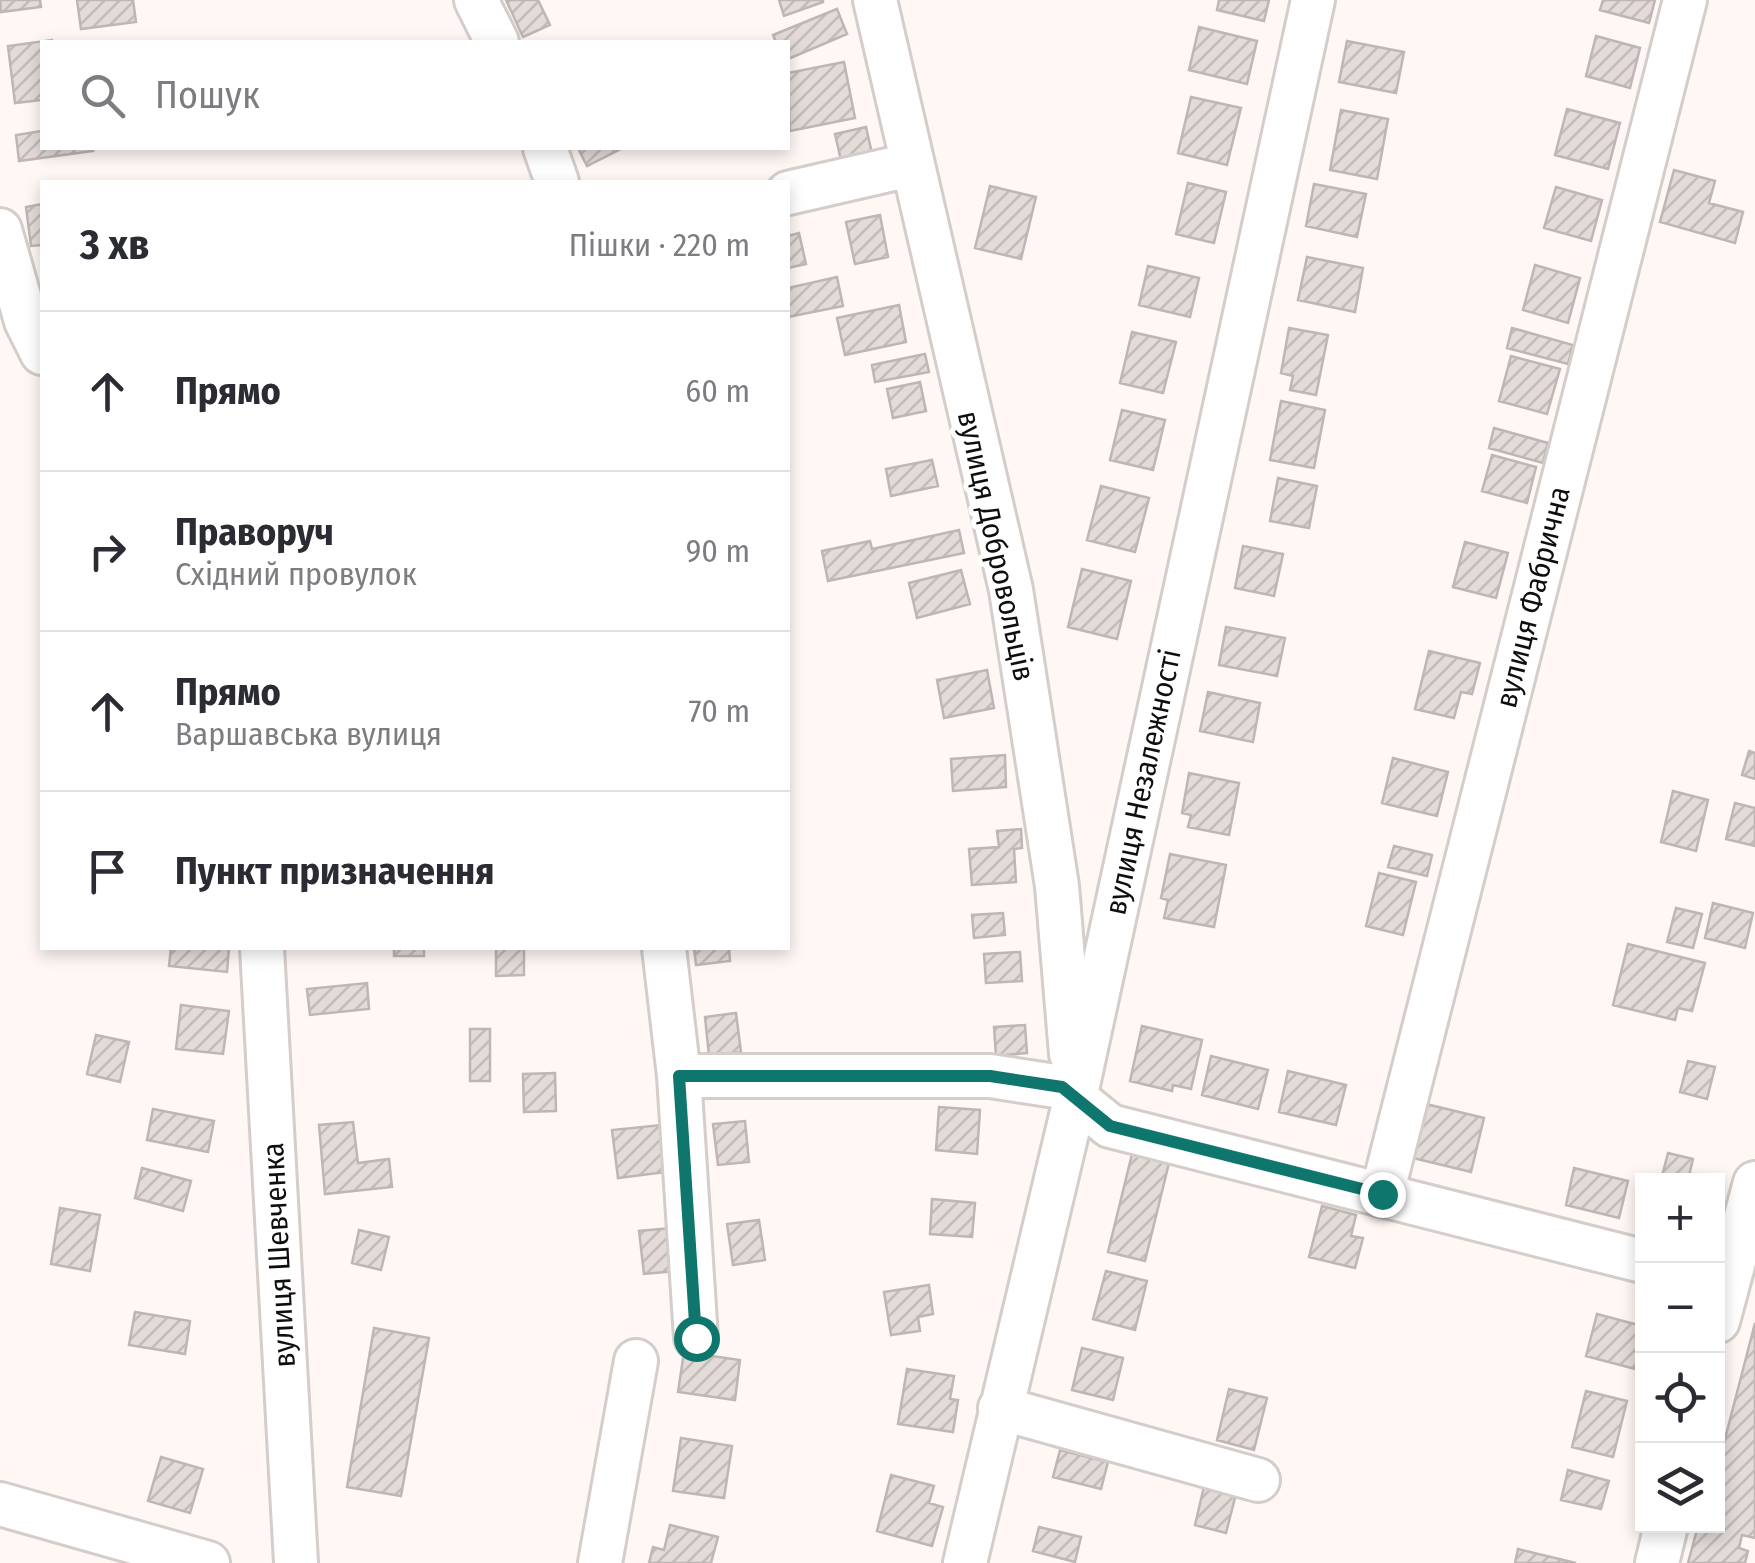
<!DOCTYPE html>
<html lang="uk">
<meta charset="utf-8">
<style>
:root{--surface:#fff;--page:#f2f2f3;--text:#2b2b33;--muted:#7c7c81;--line:#e1e1e2}
body{margin:0;font-family:"Fira Sans Condensed",sans-serif;background:var(--page);color:var(--text)}
.controls{position:absolute;right:30px;bottom:30px;display:grid;overflow:hidden;border-radius:0px;box-shadow:0 5px 15px #0003}
.controls button{width:90px;height:90px;display:grid;place-items:center;padding:0;border:0;border-bottom:2px solid var(--line);background:var(--surface);color:var(--text);font:50px sans-serif}
.stop{position:absolute;width:30px;height:30px;margin:-22px;border:8px solid #0f766e;border-radius:50%;background:#fff}
.stop.end{background:#0f766e;border-color:#fff;box-shadow:0 2px 10px #0008}
.list{margin:0;padding:0;list-style:none}
h2{display:flex;justify-content:space-between;align-items:center;height:130px;margin:0;padding:0 40px;font-size:42px}
h2 small{font-size:32px;font-weight:400;color:var(--muted)}
.list li{display:grid;grid-template-columns:65px 1fr auto;gap:30px;align-items:center;box-sizing:border-box;height:160px;padding:0 40px;border-top:2px solid var(--line)}
.list b{display:block;font-size:38px;white-space:nowrap}
.list p{margin:0;font-size:32px;white-space:nowrap;color:var(--muted)}
.list em{font-size:32px;font-style:normal;color:var(--muted)}
.icon{flex:none;width:55px;height:55px;fill:none;stroke:currentColor;stroke-width:2;stroke-linecap:round;stroke-linejoin:round}
.map{position:relative;flex:none;width:1755px;height:1563px;overflow:hidden}
.search{position:absolute;background:var(--surface);box-shadow:0 5px 15px #0003;left:40px;top:40px;width:750px;height:110px;display:flex;align-items:center;gap:25px;box-sizing:border-box;padding:0 35px;border-radius:0px;color:var(--muted);font-size:38px}
.panel{position:absolute;background:var(--surface);box-shadow:0 5px 15px #0003;left:40px;top:180px;width:750px;height:770px;border-radius:0px}
.map>svg:first-child{display:block}
</style>
<div class="map">
<svg width="1755" height="1563" viewBox="0 0 1755 1563">
<defs>
<pattern id="building-hatch" width="6" height="6" patternUnits="userSpaceOnUse" patternTransform="scale(2.5)"><rect width="6" height="6" fill="#e3dbd8"/><path d="M-1 1l2-2M0 6l6-6M5 7l2-2" fill="none" stroke="#c2bbb8"/></pattern>
</defs>
<rect width="100%" height="100%" fill="#fff7f4"/>
<!-- building -->
<path fill="url(#building-hatch)" stroke="#beb6b3" stroke-width="2.5" d="M 0,0 L 40,0 L 41,7 L 1,12 Z
M 77,0 L 133,0 L 136,22 L 81,29 Z
M 506,0 L 538,0 L 550,25 L 523,37 Z
M 779,0 L 823,0 L 823,2 L 784,16 Z
M 1219,0 L 1269,0 L 1264,21 L 1217,10 Z
M 1603,0 L 1655,0 L 1649,23 L 1600,10 Z
M 837,9 L 847,34 L 788,59 L 788,42 L 776,42 L 773,35 Z
M 1199,27 L 1257,41 L 1247,84 L 1189,70 Z
M 1596,36 L 1640,48 L 1630,88 L 1586,76 Z
M 53,40 L 42,42 L 42,100 L 15,103 L 8,46 Z
M 1347,41 L 1404,52 L 1396,93 L 1339,82 Z
M 844,62 L 855,118 L 790,131 L 788,73 Z
M 1191,97 L 1241,108 L 1227,165 L 1178,153 Z
M 1567,109 L 1620,123 L 1608,169 L 1555,155 Z
M 1341,110 L 1388,119 L 1377,179 L 1330,170 Z
M 866,127 L 873,158 L 842,165 L 835,134 Z
M 42,131 L 42,148 L 92,148 L 93,151 L 19,161 L 16,135 Z
M 578,148 L 623,148 L 587,166 Z
M 1674,170 L 1715,181 L 1709,203 L 1743,212 L 1735,243 L 1660,222 Z
M 1188,183 L 1226,192 L 1214,243 L 1176,234 Z
M 1314,184 L 1366,194 L 1357,237 L 1306,226 Z
M 990,186 L 1036,197 L 1021,259 L 975,248 Z
M 1556,187 L 1602,200 L 1591,241 L 1544,228 Z
M 42,204 L 42,245 L 31,246 L 26,207 Z
M 880,215 L 888,257 L 855,264 L 846,222 Z
M 799,233 L 806,264 L 788,268 L 788,236 Z
M 1307,257 L 1363,268 L 1355,312 L 1298,300 Z
M 1535,265 L 1580,278 L 1568,323 L 1523,310 Z
M 1148,266 L 1199,278 L 1190,317 L 1139,305 Z
M 837,277 L 843,306 L 788,317 L 788,288 Z
M 899,305 L 906,342 L 845,355 L 837,318 Z
M 1289,328 L 1328,335 L 1316,395 L 1290,390 L 1293,376 L 1281,373 Z
M 1512,328 L 1573,345 L 1568,364 L 1507,348 Z
M 1132,332 L 1176,342 L 1163,393 L 1120,383 Z
M 925,354 L 929,372 L 875,382 L 872,365 Z
M 1511,356 L 1560,369 L 1547,414 L 1499,401 Z
M 920,382 L 926,411 L 893,418 L 887,389 Z
M 1281,401 L 1325,410 L 1314,468 L 1270,460 Z
M 1122,410 L 1165,420 L 1153,470 L 1110,460 Z
M 1494,428 L 1548,443 L 1543,463 L 1489,448 Z
M 1492,455 L 1536,467 L 1527,503 L 1482,491 Z
M 932,460 L 938,486 L 891,496 L 886,469 Z
M 1278,478 L 1317,486 L 1309,528 L 1270,521 Z
M 1101,486 L 1149,498 L 1135,552 L 1087,540 Z
M 959,530 L 964,553 L 828,581 L 822,551 L 870,541 L 872,549 Z
M 1465,542 L 1508,553 L 1496,598 L 1453,587 Z
M 1243,546 L 1283,554 L 1274,596 L 1235,588 Z
M 1082,569 L 1131,581 L 1117,639 L 1068,627 Z
M 961,570 L 970,604 L 917,618 L 909,583 Z
M 1226,627 L 1285,638 L 1277,676 L 1219,665 Z
M 1429,651 L 1480,663 L 1472,694 L 1461,692 L 1454,718 L 1415,709 Z
M 987,670 L 994,708 L 944,718 L 937,680 Z
M 1208,692 L 1260,703 L 1253,742 L 1200,731 Z
M 1749,751 L 1755,753 L 1755,779 L 1742,775 Z
M 1005,755 L 1006,787 L 953,791 L 951,759 Z
M 1393,758 L 1448,772 L 1437,816 L 1382,803 Z
M 1189,773 L 1239,783 L 1229,835 L 1188,827 L 1191,815 L 1182,813 Z
M 1673,791 L 1708,800 L 1696,851 L 1661,842 Z
M 1735,803 L 1755,808 L 1755,846 L 1726,839 Z
M 1021,829 L 1022,848 L 1014,849 L 1016,882 L 972,885 L 969,849 L 999,847 L 997,831 Z
M 1394,846 L 1432,855 L 1427,876 L 1388,867 Z
M 1170,854 L 1226,865 L 1214,927 L 1164,918 L 1168,900 L 1161,898 Z
M 1379,873 L 1416,882 L 1403,935 L 1366,926 Z
M 1713,903 L 1753,913 L 1745,948 L 1705,938 Z
M 1676,908 L 1702,914 L 1693,948 L 1667,942 Z
M 1003,913 L 1005,935 L 974,938 L 972,915 Z
M 1628,944 L 1705,963 L 1692,1011 L 1678,1008 L 1675,1020 L 1613,1005 Z
M 171,948 L 229,948 L 227,972 L 169,966 Z
M 394,948 L 424,948 L 424,956 L 394,956 Z
M 496,948 L 524,948 L 524,975 L 496,976 Z
M 694,948 L 729,948 L 730,961 L 696,965 Z
M 1020,952 L 1022,981 L 986,983 L 984,954 Z
M 367,983 L 369,1009 L 310,1015 L 307,989 Z
M 181,1005 L 229,1011 L 223,1054 L 176,1049 Z
M 736,1013 L 741,1052 L 709,1056 L 705,1017 Z
M 1025,1025 L 1027,1053 L 996,1056 L 994,1027 Z
M 1142,1026 L 1202,1040 L 1191,1089 L 1173,1085 L 1172,1091 L 1130,1081 Z
M 470,1029 L 490,1029 L 490,1081 L 470,1081 Z
M 96,1035 L 129,1042 L 120,1082 L 87,1074 Z
M 1211,1056 L 1268,1070 L 1258,1109 L 1202,1095 Z
M 1688,1061 L 1715,1067 L 1707,1099 L 1680,1092 Z
M 1288,1071 L 1346,1085 L 1336,1125 L 1279,1112 Z
M 555,1073 L 556,1111 L 524,1112 L 523,1074 Z
M 1422,1103 L 1484,1118 L 1471,1172 L 1409,1157 Z
M 939,1107 L 980,1110 L 977,1154 L 936,1150 Z
M 153,1109 L 214,1121 L 208,1152 L 147,1140 Z
M 745,1121 L 749,1162 L 718,1165 L 713,1124 Z
M 353,1122 L 358,1163 L 389,1159 L 392,1187 L 325,1194 L 319,1125 Z
M 661,1125 L 666,1172 L 618,1178 L 612,1130 Z
M 1133,1150 L 1170,1159 L 1145,1261 L 1108,1252 Z
M 1668,1153 L 1693,1159 L 1688,1180 L 1661,1180 Z
M 142,1168 L 191,1181 L 183,1211 L 135,1198 Z
M 1574,1168 L 1628,1181 L 1619,1218 L 1566,1205 Z
M 932,1199 L 975,1203 L 972,1237 L 930,1234 Z
M 1322,1206 L 1356,1215 L 1351,1236 L 1363,1238 L 1355,1268 L 1309,1257 Z
M 60,1208 L 100,1215 L 90,1271 L 51,1264 Z
M 759,1220 L 765,1260 L 733,1265 L 727,1224 Z
M 671,1228 L 676,1271 L 644,1274 L 639,1231 Z
M 359,1230 L 389,1237 L 381,1270 L 352,1263 Z
M 1106,1271 L 1147,1281 L 1135,1330 L 1093,1319 Z
M 929,1285 L 933,1314 L 918,1317 L 920,1331 L 891,1335 L 884,1292 Z
M 135,1312 L 190,1321 L 185,1354 L 129,1345 Z
M 1597,1314 L 1642,1326 L 1635,1369 L 1586,1356 Z
M 1755,1323 L 1755,1538 L 1742,1535 L 1739,1548 L 1748,1551 L 1745,1563 L 1688,1563 L 1698,1526 L 1718,1526 L 1718,1466 Z
M 374,1328 L 429,1338 L 401,1496 L 347,1487 Z
M 1082,1348 L 1123,1358 L 1113,1400 L 1072,1390 Z
M 684,1352 L 740,1360 L 735,1400 L 678,1392 Z
M 907,1369 L 954,1376 L 950,1399 L 958,1400 L 953,1432 L 898,1424 Z
M 1229,1389 L 1267,1398 L 1254,1450 L 1217,1440 Z
M 1586,1391 L 1627,1401 L 1613,1457 L 1572,1447 Z
M 681,1438 L 732,1446 L 724,1498 L 673,1491 Z
M 1060,1450 L 1108,1462 L 1101,1489 L 1053,1477 Z
M 161,1457 L 203,1469 L 190,1513 L 148,1501 Z
M 1568,1470 L 1609,1481 L 1601,1509 L 1561,1500 Z
M 891,1475 L 934,1486 L 929,1503 L 943,1507 L 932,1546 L 877,1531 Z
M 1205,1482 L 1237,1490 L 1226,1533 L 1195,1525 Z
M 670,1525 L 718,1537 L 711,1563 L 649,1563 L 653,1547 L 664,1550 Z
M 1039,1527 L 1081,1537 L 1075,1562 L 1033,1551 Z
M 1518,1549 L 1576,1563 L 1515,1563 Z"/>
<g fill="none" stroke-linecap="round" stroke-linejoin="round">
<!-- minor casing -->
<g stroke="#d4cdc9" stroke-width="48">
<path id="minor" d="M 476,0 L 497,42
M 875,0 L 1011,590 L 1057,886 L 1071,1054
M 545,148 L 557,182
M 788,193 L 910,165
M 0,230 L 26,321 L 42,353
M 262,948 L 296,1563
M 664,948 L 679,1076 L 990,1076 L 1062,1087 L 1110,1126 L 1642,1261
M 679,1076 L 696,1338
M 1382,1194 L 1685,0
M 1718,1321 L 1755,1183
M 1000,1408 L 1258,1480
M 0,1504 L 208,1563
M 600,1563 L 636,1361
M 965,1563 L 1075,1099 L 1313,0
M 1657,1563 L 1666,1526"/>
</g>
<!-- minor -->
<use href="#minor" stroke="#fff" stroke-width="42"/>
</g>
<g fill="none" stroke-linecap="round" stroke-linejoin="round">
<!-- route -->
<path stroke="#0f766e" stroke-width="12" d="M 696,1338 L 679,1076 L 990,1076 L 1062,1087 L 1110,1126 L 1382,1194"/>
</g>
<g text-anchor="middle" dominant-baseline="central" stroke-width="10" stroke-linejoin="round" paint-order="stroke">
<!-- street labels -->
<g font-size="30" fill="#100e0d" stroke="#fff">
<text transform="translate(996 546) rotate(78)">вулиця Добровольців</text>
<text transform="translate(1533 597) rotate(-76)">вулиця Фабрична</text>
<text transform="translate(1143 782) rotate(-78)">вулиця Незалежності</text>
<text transform="translate(279 1255) rotate(-93)">вулиця Шевченка</text>
</g>
</g>
</svg>
<div class="controls">
<button>+</button>
<button>−</button>
<button><svg class="icon" aria-label="locate" viewBox="0 0 24 24"><circle cx="12" cy="12" r="6"/><path d="M12 2v4M12 18v4M2 12h4M18 12h4"/></svg></button>
<button><svg class="icon" aria-label="layers" viewBox="0 0 24 24"><path d="M12 4l9 5-9 5-9-5zM3 14l9 5 9-5"/></svg></button>
</div>
<div class="stop" style="left:696px;top:1338px"></div>
<div class="stop end" style="left:1382px;top:1194px"></div>
<div class="search"><svg class="icon" aria-label="search" viewBox="0 0 24 24"><circle cx="10" cy="10" r="6"/><path d="M15 15l6 6"/></svg>Пошук</div>
<section class="panel">
<h2>3 хв<small>Пішки · 220 m</small></h2>
<ul class="list">
<li><svg class="icon" aria-label="ahead" viewBox="0 0 24 24"><path d="M12 20V5M6 11l6-6 6 6"/></svg><div><b>Прямо</b></div><em>60 m</em></li>
<li><svg class="icon" aria-label="right" viewBox="0 0 24 24"><path d="M7 20v-9h11M14 6l5 5-5 5"/></svg><div><b>Праворуч</b><p>Східний провулок</p></div><em>90 m</em></li>
<li><svg class="icon" aria-label="ahead" viewBox="0 0 24 24"><path d="M12 20V5M6 11l6-6 6 6"/></svg><div><b>Прямо</b><p>Варшавська вулиця</p></div><em>70 m</em></li>
<li><svg class="icon" aria-label="arrive" viewBox="0 0 24 24"><path d="M6 21V4h12l-3 4 3 4H6"/></svg><div><b>Пункт призначення</b></div></li>
</ul>
</section>
</div>
